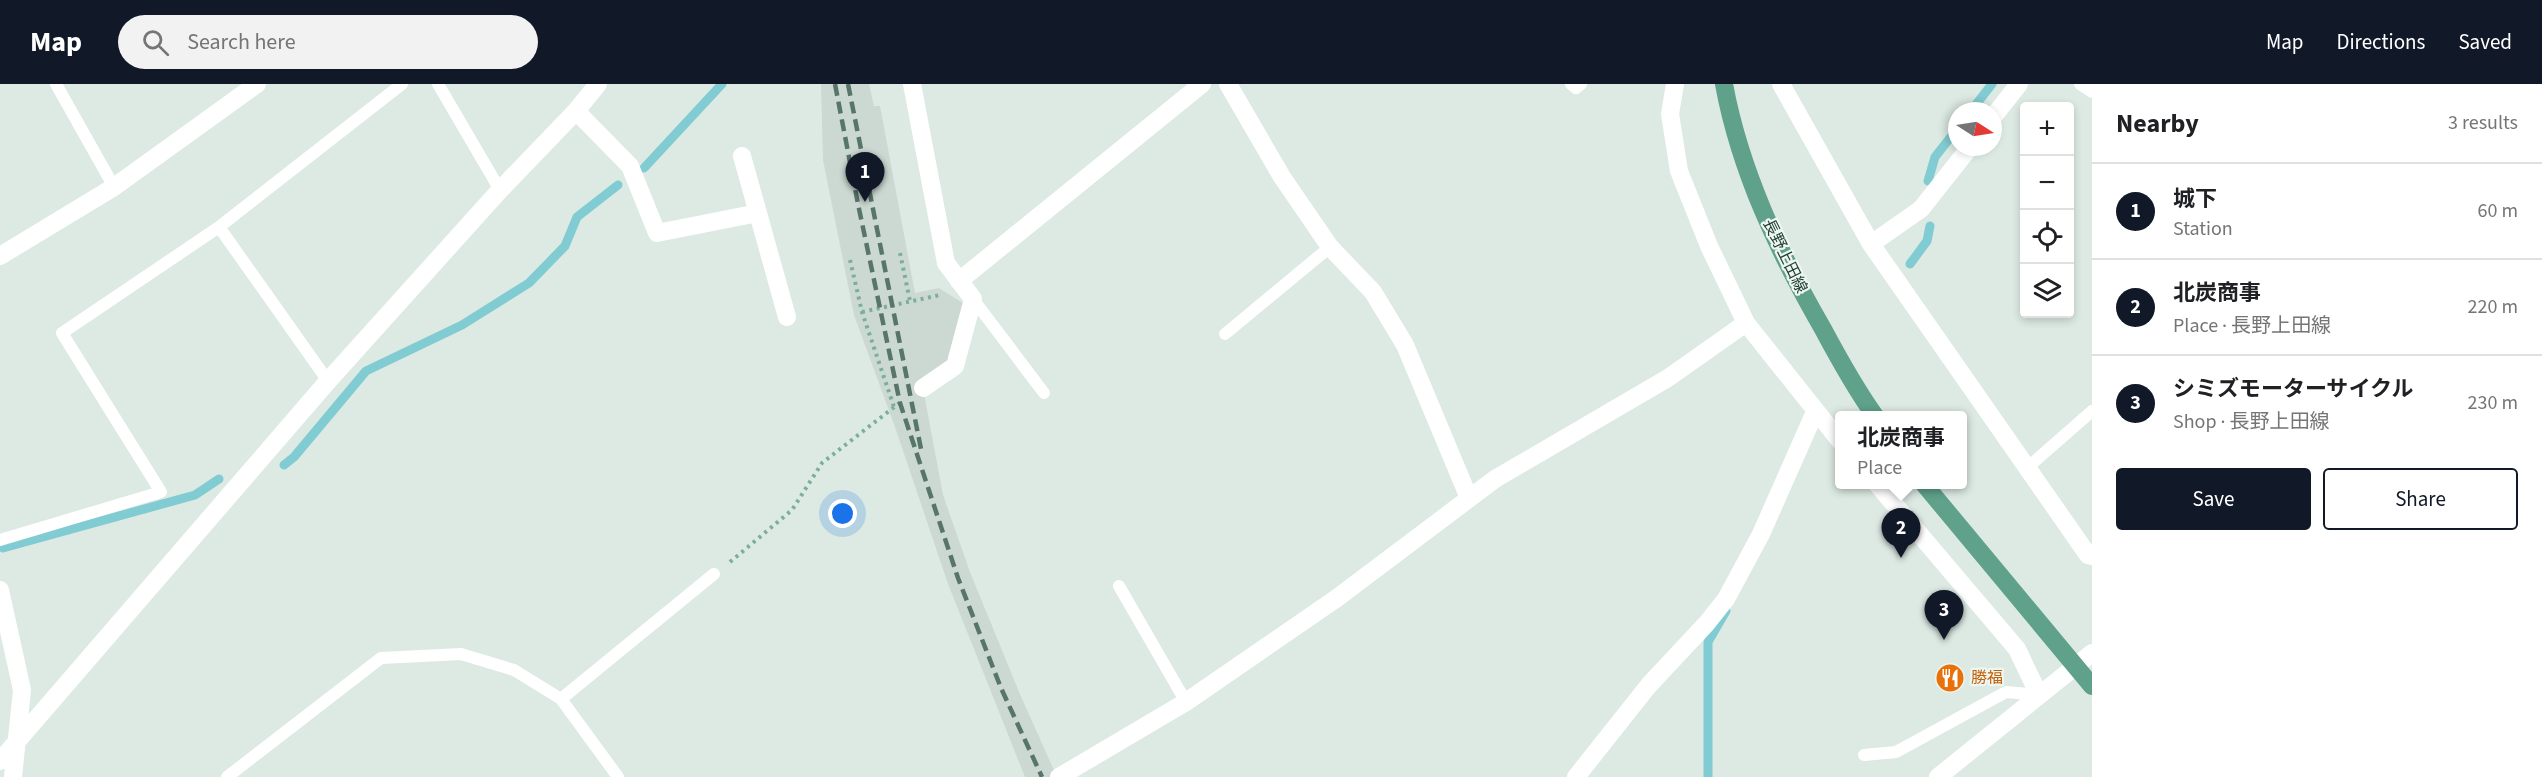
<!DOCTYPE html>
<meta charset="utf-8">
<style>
:root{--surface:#fff;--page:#f2f2f2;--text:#202124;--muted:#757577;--line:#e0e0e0;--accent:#111827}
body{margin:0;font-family:"Source Sans 3","Noto Sans JP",sans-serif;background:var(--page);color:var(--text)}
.controls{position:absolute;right:18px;top:18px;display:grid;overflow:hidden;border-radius:6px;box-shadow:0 3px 9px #0003}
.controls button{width:54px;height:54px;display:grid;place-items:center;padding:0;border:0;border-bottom:2px solid var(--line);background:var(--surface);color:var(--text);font:30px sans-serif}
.compass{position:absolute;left:1948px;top:18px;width:54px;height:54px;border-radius:50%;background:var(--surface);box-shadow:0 3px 9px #0003;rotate:102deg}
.you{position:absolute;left:843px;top:430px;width:21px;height:21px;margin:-15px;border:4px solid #fff;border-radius:50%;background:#1a73e8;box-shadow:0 0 0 9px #1a73e833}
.badge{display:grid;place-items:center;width:39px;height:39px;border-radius:50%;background:var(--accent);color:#fff;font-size:20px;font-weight:700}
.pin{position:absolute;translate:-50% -50px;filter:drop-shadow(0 2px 3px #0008)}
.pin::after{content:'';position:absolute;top:32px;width:21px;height:18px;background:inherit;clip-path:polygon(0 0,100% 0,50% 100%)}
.popup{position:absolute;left:1835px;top:327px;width:132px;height:78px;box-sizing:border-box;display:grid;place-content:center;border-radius:6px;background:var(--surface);filter:drop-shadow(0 2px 4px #0005);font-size:20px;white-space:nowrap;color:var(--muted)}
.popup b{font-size:22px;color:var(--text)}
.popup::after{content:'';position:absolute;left:50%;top:100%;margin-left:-12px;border:12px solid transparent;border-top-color:var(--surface)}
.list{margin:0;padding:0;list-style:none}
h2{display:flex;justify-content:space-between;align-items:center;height:78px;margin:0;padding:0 24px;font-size:26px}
h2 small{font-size:20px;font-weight:400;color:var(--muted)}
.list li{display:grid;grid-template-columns:39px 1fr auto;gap:18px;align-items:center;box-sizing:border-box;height:96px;padding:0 24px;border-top:2px solid var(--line)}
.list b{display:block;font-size:22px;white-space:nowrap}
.list p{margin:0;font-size:20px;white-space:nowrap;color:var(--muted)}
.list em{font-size:20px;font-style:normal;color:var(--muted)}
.actions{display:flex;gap:12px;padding:18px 24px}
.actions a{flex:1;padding:14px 0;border:2px solid var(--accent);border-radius:6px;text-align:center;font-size:21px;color:var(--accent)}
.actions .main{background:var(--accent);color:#fff}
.icon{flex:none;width:33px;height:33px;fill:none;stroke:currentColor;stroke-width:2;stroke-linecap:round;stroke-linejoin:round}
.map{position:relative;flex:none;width:2092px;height:693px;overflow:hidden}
header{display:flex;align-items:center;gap:36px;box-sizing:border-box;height:84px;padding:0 30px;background:var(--accent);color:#fff}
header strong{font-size:28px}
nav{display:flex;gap:33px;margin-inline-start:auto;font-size:21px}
.search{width:420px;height:54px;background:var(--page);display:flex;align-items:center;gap:15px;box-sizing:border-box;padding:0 21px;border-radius:33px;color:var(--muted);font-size:22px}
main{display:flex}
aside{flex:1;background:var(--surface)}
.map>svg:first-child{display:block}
</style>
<header>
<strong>Map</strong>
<div class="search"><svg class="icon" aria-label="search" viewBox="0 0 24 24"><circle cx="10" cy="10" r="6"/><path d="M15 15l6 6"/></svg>Search here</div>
<nav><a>Map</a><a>Directions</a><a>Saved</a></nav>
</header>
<main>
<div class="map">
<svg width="2092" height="693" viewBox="0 0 2092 693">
<rect width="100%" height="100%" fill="#ddeae3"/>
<!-- built -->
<path fill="#cbd9d2" d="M 821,0 L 869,0 L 874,22 L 880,22 L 915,209 L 939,204 L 966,221 L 951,280 L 923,304 L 943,411 L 970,488 L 1019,608 L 1057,693 L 1025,693 L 948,500 L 895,343 L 854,231 L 823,76 Z"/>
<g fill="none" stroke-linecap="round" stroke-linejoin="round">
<!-- stream -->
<path stroke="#81ccd2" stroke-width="9" d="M 1971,27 L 1992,0
M 644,84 L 722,0
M 1928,97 L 1935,73 L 1957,45
M 1910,180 L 1927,157 L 1930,142
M 284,381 L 294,373 L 366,287 L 462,241 L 529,199 L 565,162 L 577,133 L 618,101
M 3,464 L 195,411 L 219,395
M 1708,693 L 1708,558 L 1726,527"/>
<!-- path -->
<path stroke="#7baf9b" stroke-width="4" stroke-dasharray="3 4.5" stroke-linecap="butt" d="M 900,169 L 910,217
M 850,176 L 862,228 L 894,323
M 862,228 L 940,211
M 730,478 L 792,426 L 822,379 L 902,317"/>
<!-- service -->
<path stroke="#fff" stroke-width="12" d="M 56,0 L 114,103
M 438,0 L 500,106
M 1571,0 L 1576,4 L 1581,0
M 2080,0 L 2092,8
M 219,143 L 328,297
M 973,215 L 1044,309
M 1225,250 L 1330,163
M 2027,384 L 2092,327
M 0,456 L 161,408 L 62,249 L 219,143 L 402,0
M 1119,502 L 1186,618
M 561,615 L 714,490
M 1864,671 L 1896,668 L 2006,608 L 2039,611
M 227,693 L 381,574 L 461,570 L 514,586 L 561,615 L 618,693"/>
<!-- minor -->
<path stroke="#fff" stroke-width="18" d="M 912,0 L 946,179 L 973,215 L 955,282 L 923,304
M 1228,0 L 1282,93 L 1330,163 L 1373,208 L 1405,261 L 1469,414
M 1675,0 L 1670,30 L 1679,87 L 1709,162 L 1746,239 L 1840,357
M 1781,0 L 1871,160 L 2088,471 L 2092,472
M 576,27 L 630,82 L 657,149 L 758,129
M 1993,33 L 2019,0
M 742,72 L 787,233
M 1871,160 L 1921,125 L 1970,63
M 0,172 L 114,103 L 257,0
M 1877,400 L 2017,565 L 2039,611
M 0,506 L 22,606 L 13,693
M 0,677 L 328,297 L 500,106 L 576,27 L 598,0
M 1059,693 L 1186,618 L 1337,514 L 1495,395 L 1668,294 L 1746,239
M 1576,693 L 1649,601 L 1707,539 L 1726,515 L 1761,450 L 1815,328
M 1938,693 L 2092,569"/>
<!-- tertiary -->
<path stroke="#fff" stroke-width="18" d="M 959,197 L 1202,0"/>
<!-- primary -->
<path stroke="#5fa18b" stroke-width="18" d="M 1724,0 C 1740,87 1779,169 1823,245 C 1839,275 1855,304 1875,332
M 1924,400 L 2092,602"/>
<!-- rail -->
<path stroke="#58756b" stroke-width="4.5" stroke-dasharray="12 6" stroke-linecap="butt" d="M 835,0 L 858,120 L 900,319 L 958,494 L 1001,604 L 1042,693
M 848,0 L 921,365"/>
</g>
<!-- icons -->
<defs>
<g id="restaurant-disc" transform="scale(1.5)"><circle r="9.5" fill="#e8710a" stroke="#edf6f1"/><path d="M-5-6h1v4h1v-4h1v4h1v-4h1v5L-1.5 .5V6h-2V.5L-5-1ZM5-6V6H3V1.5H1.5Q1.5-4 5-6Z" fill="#fff"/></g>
</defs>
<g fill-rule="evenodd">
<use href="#restaurant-disc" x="1950" y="594"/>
</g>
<g text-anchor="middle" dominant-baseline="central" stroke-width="4.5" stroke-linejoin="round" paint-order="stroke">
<!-- street labels -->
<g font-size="16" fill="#1e3930" stroke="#edf6f1">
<text transform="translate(1785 172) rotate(64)">長野上田線</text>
</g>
<!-- food labels -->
<g font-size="16" fill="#c56008" stroke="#edf6f1" text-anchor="start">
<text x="1971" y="594">勝福</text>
</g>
</g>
</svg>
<div class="controls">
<button>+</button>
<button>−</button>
<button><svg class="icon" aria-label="locate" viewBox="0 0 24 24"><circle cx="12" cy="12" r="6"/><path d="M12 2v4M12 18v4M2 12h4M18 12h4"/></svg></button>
<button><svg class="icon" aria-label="layers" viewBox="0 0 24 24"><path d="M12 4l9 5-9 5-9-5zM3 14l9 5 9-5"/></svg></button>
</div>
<svg class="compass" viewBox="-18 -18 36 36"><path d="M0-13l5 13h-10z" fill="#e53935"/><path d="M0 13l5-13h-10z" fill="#757577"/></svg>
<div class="you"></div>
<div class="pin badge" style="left:865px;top:118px">1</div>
<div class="pin badge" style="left:1901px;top:474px">2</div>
<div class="popup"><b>北炭商事</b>Place</div>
<div class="pin badge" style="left:1944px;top:556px">3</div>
</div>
<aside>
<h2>Nearby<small>3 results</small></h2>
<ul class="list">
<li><span class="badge">1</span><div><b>城下</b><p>Station</p></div><em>60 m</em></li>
<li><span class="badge">2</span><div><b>北炭商事</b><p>Place · 長野上田線</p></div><em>220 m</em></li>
<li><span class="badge">3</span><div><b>シミズモーターサイクル</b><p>Shop · 長野上田線</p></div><em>230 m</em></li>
</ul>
<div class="actions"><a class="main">Save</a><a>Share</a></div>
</aside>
</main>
